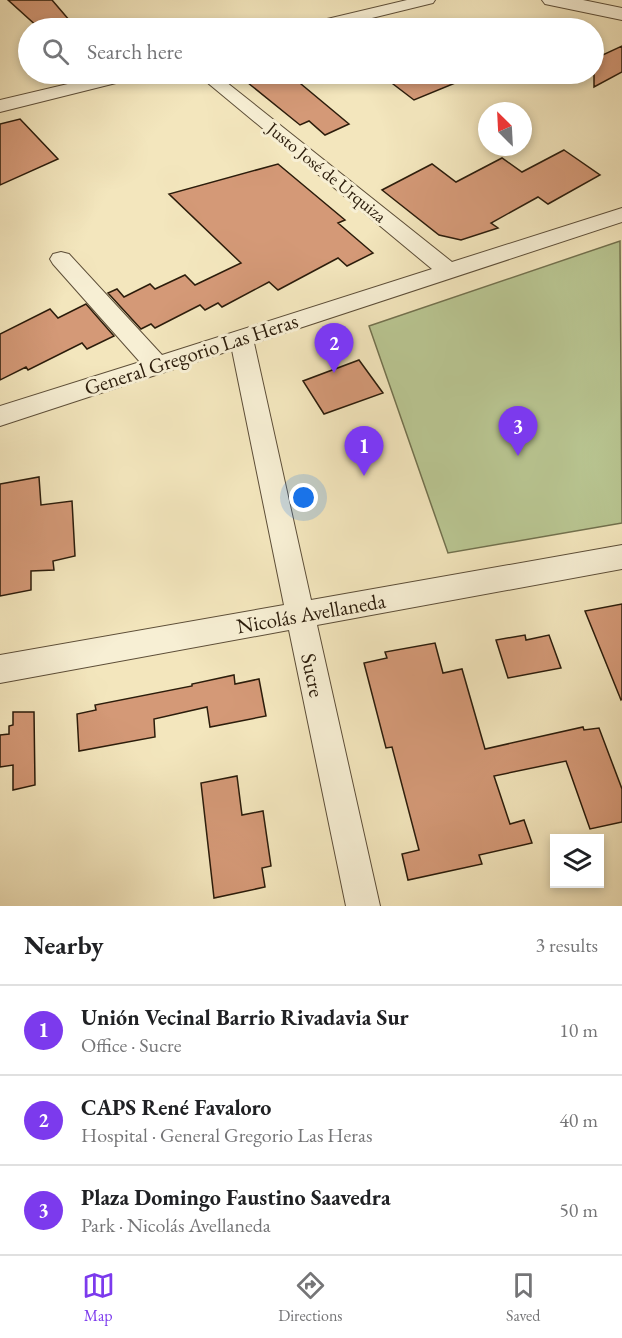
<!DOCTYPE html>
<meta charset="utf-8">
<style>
:root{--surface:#fff;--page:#f6f6f6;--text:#202124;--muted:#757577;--line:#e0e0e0;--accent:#7c3aed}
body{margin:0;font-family:"EB Garamond",serif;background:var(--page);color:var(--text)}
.controls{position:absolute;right:18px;bottom:18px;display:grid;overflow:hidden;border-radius:0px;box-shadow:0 3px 9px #0003}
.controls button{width:54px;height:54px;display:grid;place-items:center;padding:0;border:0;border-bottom:2px solid var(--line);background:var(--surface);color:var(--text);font:30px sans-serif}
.compass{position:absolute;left:478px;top:102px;width:54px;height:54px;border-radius:50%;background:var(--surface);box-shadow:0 3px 9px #0003;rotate:336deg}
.you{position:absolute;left:304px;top:498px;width:21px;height:21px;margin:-15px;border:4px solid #fff;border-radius:50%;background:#1a73e8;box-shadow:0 0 0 9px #1a73e833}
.badge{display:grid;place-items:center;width:39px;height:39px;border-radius:50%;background:var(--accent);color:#fff;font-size:20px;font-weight:700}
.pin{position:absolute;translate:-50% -50px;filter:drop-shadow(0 2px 3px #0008)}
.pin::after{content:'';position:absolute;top:32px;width:21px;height:18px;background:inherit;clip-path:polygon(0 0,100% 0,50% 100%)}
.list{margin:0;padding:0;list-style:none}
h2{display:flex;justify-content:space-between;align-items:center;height:78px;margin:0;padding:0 24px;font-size:26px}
h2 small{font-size:20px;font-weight:400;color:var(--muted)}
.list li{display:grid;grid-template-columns:39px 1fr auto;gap:18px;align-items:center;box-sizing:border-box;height:90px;padding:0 24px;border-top:2px solid var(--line)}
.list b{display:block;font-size:22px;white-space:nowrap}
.list p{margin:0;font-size:20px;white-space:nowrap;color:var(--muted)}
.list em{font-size:20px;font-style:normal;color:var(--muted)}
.icon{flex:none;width:33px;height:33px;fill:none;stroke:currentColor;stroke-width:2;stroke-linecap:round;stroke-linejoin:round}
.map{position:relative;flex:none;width:622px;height:906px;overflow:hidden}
.search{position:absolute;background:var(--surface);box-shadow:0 3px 9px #0003;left:18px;right:18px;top:18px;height:66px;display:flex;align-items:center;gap:15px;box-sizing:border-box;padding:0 21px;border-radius:33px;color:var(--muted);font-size:22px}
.sheet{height:348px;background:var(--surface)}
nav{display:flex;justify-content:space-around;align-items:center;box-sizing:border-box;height:84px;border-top:2px solid var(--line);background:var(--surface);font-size:16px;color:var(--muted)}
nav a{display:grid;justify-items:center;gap:3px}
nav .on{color:var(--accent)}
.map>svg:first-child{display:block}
</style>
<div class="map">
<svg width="622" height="906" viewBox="0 0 622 906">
<rect width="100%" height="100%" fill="#f3e6bd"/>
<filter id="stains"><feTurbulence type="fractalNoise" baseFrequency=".00333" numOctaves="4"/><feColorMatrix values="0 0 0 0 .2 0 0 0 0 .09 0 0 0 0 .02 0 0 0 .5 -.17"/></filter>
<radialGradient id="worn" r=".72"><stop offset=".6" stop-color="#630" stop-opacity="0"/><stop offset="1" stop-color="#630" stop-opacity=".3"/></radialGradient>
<!-- green -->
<path fill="#b9c692" stroke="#72714e" stroke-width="1.5" d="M 620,241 L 622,523 L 448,553 L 369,326 Z"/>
<!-- building -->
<path fill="#d49977" stroke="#2b1c0b" stroke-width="1.5" d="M 8,0 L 52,0 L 76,28 L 39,28 Z
M 622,46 L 622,72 L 594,87 L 594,59 Z
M 237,74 L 289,74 L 349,124 L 325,135 L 309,121 L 300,125 Z
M 380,74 L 477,74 L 414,100 Z
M 20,119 L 58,159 L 0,185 L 0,124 Z
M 564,150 L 600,175 L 548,204 L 538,197 L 491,223 L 498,228 L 461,240 L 439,235 L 382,190 L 432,164 L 456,182 L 502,158 L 522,172 Z
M 278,164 L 345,220 L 338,223 L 373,253 L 347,266 L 338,258 L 278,290 L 269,282 L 222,307 L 218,303 L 205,310 L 200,305 L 155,328 L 151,324 L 141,329 L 108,293 L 117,289 L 124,297 L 150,284 L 155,289 L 185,275 L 195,285 L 241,263 L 169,194 Z
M 86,304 L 114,336 L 87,349 L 82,343 L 28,370 L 26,367 L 0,380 L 0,334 L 50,309 L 58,318 Z
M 359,360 L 383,393 L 324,414 L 303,381 Z
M 39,477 L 41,505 L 72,501 L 75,556 L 53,561 L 54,570 L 31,571 L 31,590 L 0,596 L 0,484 Z
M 622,604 L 622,699 L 621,700 L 585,611 Z
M 525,635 L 526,640 L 549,635 L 561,668 L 508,678 L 496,640 Z
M 435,643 L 443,673 L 462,669 L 485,749 L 583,727 L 584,730 L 599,728 L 622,789 L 622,822 L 590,829 L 566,761 L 494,776 L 510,824 L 524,820 L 532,843 L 479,855 L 482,864 L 408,880 L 402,854 L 419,850 L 392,747 L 386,748 L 364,663 L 387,658 L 385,652 Z
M 234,675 L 235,684 L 259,679 L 266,716 L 210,727 L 207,707 L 154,719 L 155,737 L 79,751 L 77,714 L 96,710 L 95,705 L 192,686 L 192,684 Z
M 13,712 L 34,712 L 35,785 L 13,790 L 13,765 L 0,767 L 0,735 L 9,734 L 9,726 L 13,725 Z
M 237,776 L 242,815 L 263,811 L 271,866 L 262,868 L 265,887 L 214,898 L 201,783 Z"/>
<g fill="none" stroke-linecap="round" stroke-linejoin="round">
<!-- minor casing -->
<g stroke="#5d4e38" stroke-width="2">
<path id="minor" d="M 407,0 L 435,0 L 433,3 L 331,28 L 303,28 L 306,24 Z
M 110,74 L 139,74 L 136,78 L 0,112 L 0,100 Z
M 197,74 L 216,74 L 452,262 L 622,208 L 622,222 L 254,343 L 311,600 L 622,545 L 622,569 L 317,625 L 380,906 L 346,906 L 289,630 L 0,683 L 0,655 L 284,605 L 232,350 L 0,426 L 0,406 L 140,362 L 53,264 L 50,259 L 53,254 L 61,252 L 69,254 L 162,355 L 432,269 Z"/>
</g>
<!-- tertiary casing -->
<g stroke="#5d4e38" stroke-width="2">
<path id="tertiary" d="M 542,0 L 583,0 L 622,8 L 622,20 L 545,4 Z"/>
</g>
<!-- minor -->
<use href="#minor" fill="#f7efd4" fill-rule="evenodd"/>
<!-- tertiary -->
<use href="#tertiary" fill="#f7efd4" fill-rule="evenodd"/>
</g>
<g text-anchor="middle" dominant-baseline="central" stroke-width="6" stroke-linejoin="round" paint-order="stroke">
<!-- far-street labels -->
<g font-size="18" fill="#2b1c0b" stroke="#f7efd4">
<text transform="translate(327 172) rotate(39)">Justo José de Urquiza</text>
</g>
<!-- street labels -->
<g font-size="21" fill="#2b1c0b" stroke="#f7efd4">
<text transform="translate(191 354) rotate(-18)">General Gregorio Las Heras</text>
<text transform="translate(311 613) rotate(-10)">Nicolás Avellaneda</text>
<text transform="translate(313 675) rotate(78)">Sucre</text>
</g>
</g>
<rect width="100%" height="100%" filter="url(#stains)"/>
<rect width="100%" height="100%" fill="url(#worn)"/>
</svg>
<div class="controls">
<button><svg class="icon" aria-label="layers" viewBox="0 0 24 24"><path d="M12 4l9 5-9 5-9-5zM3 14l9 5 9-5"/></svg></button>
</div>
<svg class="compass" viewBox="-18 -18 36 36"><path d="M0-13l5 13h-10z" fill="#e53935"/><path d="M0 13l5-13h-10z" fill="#757577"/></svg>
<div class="you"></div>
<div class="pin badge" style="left:364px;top:476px">1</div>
<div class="pin badge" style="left:334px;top:373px">2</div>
<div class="pin badge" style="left:518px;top:456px">3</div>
<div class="search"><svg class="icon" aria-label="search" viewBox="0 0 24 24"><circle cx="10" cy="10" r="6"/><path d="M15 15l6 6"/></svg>Search here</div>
</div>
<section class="sheet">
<h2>Nearby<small>3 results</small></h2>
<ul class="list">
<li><span class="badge">1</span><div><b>Unión Vecinal Barrio Rivadavia Sur</b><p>Office · Sucre</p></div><em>10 m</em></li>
<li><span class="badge">2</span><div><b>CAPS René Favaloro</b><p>Hospital · General Gregorio Las Heras</p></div><em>40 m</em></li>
<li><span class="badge">3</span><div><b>Plaza Domingo Faustino Saavedra</b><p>Park · Nicolás Avellaneda</p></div><em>50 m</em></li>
</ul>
</section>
<nav>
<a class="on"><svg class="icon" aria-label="map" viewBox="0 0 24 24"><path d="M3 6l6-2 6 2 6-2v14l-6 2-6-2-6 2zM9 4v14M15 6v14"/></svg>Map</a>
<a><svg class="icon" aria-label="directions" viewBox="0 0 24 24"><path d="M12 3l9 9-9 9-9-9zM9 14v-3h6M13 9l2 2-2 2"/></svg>Directions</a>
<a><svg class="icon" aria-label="saved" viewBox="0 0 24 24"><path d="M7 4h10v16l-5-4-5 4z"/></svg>Saved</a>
</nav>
